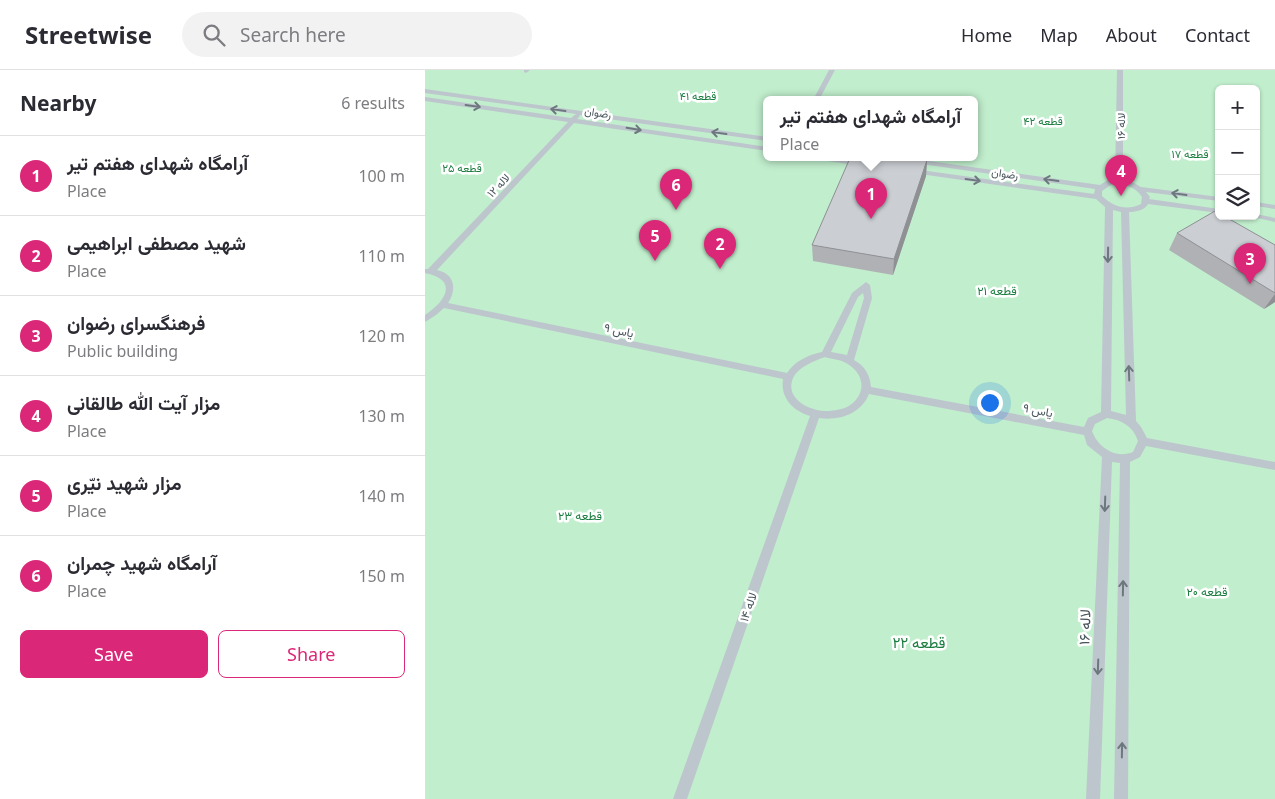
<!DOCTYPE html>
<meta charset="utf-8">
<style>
:root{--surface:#fff;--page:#f2f2f3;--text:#2b2b33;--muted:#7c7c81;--line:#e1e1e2;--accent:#db2777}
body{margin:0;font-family:"Noto Sans",Vazirmatn,sans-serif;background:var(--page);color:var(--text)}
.controls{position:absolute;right:15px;top:15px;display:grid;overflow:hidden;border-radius:8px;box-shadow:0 1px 4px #0004}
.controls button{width:45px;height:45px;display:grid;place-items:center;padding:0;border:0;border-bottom:1px solid var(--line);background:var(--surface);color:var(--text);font:25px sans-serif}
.you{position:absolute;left:564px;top:332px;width:18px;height:18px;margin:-12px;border:4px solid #fff;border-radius:50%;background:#1a73e8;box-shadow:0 0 0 8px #1a73e833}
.badge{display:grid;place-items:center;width:32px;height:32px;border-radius:50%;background:var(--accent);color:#fff;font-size:16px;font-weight:700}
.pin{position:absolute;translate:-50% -41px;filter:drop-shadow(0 1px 2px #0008)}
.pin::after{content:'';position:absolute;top:26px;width:18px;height:15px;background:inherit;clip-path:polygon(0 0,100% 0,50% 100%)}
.popup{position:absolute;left:338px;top:26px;width:215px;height:65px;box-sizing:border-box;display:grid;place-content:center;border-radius:8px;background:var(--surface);filter:drop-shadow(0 1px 4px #0005);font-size:16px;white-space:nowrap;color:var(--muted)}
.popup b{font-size:19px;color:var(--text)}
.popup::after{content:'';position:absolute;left:50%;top:100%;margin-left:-10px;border:10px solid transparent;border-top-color:var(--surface)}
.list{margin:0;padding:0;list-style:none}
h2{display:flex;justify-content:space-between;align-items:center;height:65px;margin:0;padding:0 20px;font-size:21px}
h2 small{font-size:16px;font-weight:400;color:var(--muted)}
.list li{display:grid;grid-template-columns:32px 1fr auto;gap:15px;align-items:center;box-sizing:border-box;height:80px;padding:0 20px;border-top:1px solid var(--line)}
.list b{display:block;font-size:19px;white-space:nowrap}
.list p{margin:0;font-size:16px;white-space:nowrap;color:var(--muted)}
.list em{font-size:16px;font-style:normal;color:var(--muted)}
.actions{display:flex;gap:10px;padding:15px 20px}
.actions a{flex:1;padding:11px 0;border:1px solid var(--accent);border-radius:8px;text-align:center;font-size:18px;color:var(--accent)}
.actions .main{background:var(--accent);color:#fff}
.icon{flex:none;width:28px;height:28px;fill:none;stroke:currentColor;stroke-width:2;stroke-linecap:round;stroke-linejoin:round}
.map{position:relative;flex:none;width:850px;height:729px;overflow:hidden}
header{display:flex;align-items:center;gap:30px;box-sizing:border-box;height:70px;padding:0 25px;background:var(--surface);border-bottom:1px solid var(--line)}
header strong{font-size:24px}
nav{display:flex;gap:28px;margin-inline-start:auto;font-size:18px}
.search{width:350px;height:45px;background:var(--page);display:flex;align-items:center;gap:12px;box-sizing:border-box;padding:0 18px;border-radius:28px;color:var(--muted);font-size:19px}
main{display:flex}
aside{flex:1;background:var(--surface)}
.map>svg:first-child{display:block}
</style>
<header>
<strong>Streetwise</strong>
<div class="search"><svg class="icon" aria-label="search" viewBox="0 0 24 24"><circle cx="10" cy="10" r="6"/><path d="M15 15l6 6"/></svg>Search here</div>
<nav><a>Home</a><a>Map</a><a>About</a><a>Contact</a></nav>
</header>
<main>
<aside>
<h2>Nearby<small>6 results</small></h2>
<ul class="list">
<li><span class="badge">1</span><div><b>آرامگاه شهدای هفتم تیر</b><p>Place</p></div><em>100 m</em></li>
<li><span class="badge">2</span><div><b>شهید مصطفی ابراهیمی</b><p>Place</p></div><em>110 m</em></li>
<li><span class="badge">3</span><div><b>فرهنگسرای رضوان</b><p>Public building</p></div><em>120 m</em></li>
<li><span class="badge">4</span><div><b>مزار آیت الله طالقانی</b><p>Place</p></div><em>130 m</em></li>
<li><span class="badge">5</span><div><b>مزار شهید نیّری</b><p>Place</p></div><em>140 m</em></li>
<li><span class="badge">6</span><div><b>آرامگاه شهید چمران</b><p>Place</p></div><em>150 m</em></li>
</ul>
<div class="actions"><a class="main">Save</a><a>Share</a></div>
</aside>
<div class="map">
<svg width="850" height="729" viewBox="0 0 850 729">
<rect width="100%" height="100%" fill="#f3f0f1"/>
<!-- green -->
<path fill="#c1eecd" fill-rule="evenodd" d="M 0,0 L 850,0 L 850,729 L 0,729 ZM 794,19 L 831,19 L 831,146 L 794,146 ZM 342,30 L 550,30 L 550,88 L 342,88 Z"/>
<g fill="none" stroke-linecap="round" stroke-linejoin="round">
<!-- lane -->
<path fill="#bdc6cc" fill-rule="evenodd" d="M 99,0 L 105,0 L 101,3 L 99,2 Z
M 404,0 L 410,0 L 394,30 L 388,30 Z
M 692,0 L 698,0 L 698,111 L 709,113 L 716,117 L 794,127 L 794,131 L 721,122 L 725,127 L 724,129 L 794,139 L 794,143 L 723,134 C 720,140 711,142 704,142 L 711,351 L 716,357 L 722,368 L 850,392 L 850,400 L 721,376 L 715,387 L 705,392 L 703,729 L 689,729 L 695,393 L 687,392 L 675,729 L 661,729 L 677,387 L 662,375 L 659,365 L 444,324 C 436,344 414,351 394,348 L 262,729 L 248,729 L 385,346 C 368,341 355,328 358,309 L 19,238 L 11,245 L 0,252 L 0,245 C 21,231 34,210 0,203 L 0,199 L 3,199 L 143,52 L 0,31 L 0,27 L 146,48 L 151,44 L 0,23 L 0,19 L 342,67 L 342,71 L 154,45 L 155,46 L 152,49 L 342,77 L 342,81 L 149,53 L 12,200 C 30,204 32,219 23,233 L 362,303 C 370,291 383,285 397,282 L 427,223 L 441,212 L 445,215 L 447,228 L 429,290 C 440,296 445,305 446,317 L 659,357 L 663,348 L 676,342 L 680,137 L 671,129 L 488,103 L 484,101 L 488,99 L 669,124 L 670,119 L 469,90 L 466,88 L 482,88 L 675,115 L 683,110 L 690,110 ZM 687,114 C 699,114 710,116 717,127 L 716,134 C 702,141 688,137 677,126 L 677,121 ZM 688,140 L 696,142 L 701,345 L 686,341 ZM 438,223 L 439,228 L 422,285 L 406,282 L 433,227 ZM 400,287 C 406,289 413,289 419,292 C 436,300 443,318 429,332 C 422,339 413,340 404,341 C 387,342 359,330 368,308 C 373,297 389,291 400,287 ZM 682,348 C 697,350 708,356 713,371 L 708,382 C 691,389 673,378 667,361 L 670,354 Z
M 393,88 L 409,88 L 437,92 L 441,94 L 437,96 L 396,90 Z
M 831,132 L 850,135 L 850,139 L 831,136 Z
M 831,144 L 850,148 L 850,152 L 823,146 L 831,146 Z"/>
</g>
<!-- wall -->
<path fill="#afb1b5" d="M 502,90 L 501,106 L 468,205 L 388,191 L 387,175 Z
M 752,163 L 850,175 L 850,232 L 839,239 L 744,180 Z"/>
<!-- shaded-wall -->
<path fill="#8e9094" d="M 502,90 L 501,106 L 468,205 L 469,189 Z
M 850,224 L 850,232 L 839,239 Z"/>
<!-- building -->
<path fill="#cbced3" stroke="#8e9094" d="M 425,88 L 478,88 L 502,90 L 469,189 L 387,175 Z
M 790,141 L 794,143 L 794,146 L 799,146 L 850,175 L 850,223 L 752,163 Z"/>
<!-- one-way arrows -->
<defs><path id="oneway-shaft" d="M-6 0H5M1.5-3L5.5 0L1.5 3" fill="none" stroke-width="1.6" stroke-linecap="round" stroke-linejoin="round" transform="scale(1.25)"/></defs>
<g stroke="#6c787e">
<use href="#oneway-shaft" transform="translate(48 36) rotate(8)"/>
<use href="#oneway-shaft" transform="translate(133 40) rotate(-172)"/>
<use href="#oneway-shaft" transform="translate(209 59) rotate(9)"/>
<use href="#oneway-shaft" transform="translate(294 63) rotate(-172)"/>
<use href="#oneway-shaft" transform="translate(548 110) rotate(8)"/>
<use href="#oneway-shaft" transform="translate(626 110) rotate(-172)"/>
<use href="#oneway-shaft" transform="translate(754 124) rotate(-172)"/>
<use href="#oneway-shaft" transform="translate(683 185) rotate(91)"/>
<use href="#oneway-shaft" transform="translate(704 303) rotate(-92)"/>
<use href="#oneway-shaft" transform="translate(680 434) rotate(92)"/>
<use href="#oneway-shaft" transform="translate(698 518) rotate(-89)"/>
<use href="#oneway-shaft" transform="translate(673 597) rotate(92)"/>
<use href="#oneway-shaft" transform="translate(697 680) rotate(-89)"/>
</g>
<g text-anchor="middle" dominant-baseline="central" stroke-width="5" stroke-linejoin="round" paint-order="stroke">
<!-- far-park labels -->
<g font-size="11" fill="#1b7d40" stroke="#fff">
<text x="273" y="25">قطعه ۴۱</text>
<text x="618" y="50">قطعه ۴۲</text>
<text x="765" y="83">قطعه ۱۷</text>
<text x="37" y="97">قطعه ۲۵</text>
</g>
<!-- far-street labels -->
<g font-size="11" fill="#49565d" stroke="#fff">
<text transform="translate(173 42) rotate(9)">رضوان</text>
<text transform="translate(695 56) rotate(-90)">لاله ۱۶</text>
<text transform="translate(580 103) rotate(8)">رضوان</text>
<text transform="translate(73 115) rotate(-47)">لاله ۱۲</text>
</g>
<!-- park labels -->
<g font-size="12" fill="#1b7d40" stroke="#fff">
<text x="572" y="220">قطعه ۲۱</text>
<text x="155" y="445">قطعه ۲۳</text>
<text x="782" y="521">قطعه ۲۰</text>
</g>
<!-- street labels -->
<g font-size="12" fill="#49565d" stroke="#fff">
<text transform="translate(194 260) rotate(12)">یاس ۹</text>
<text transform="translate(613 340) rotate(11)">یاس ۹</text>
<text transform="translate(323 537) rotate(-71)">لاله ۱۴</text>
</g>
<!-- near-street labels -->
<g font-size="15" fill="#49565d" stroke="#fff">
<text transform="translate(659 557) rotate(-88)">لاله ۱۶</text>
</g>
<!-- near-park labels -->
<g font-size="15" fill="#1b7d40" stroke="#fff">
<text x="494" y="572">قطعه ۲۲</text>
</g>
</g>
</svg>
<div class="controls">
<button>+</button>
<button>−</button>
<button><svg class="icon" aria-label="layers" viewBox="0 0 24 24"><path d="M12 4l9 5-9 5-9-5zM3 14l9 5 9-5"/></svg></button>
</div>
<div class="you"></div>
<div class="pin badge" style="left:446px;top:149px">1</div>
<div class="popup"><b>آرامگاه شهدای هفتم تیر</b>Place</div>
<div class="pin badge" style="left:295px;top:199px">2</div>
<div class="pin badge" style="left:825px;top:214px">3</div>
<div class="pin badge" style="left:696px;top:126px">4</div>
<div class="pin badge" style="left:230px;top:191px">5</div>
<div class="pin badge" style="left:251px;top:140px">6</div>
</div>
</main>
